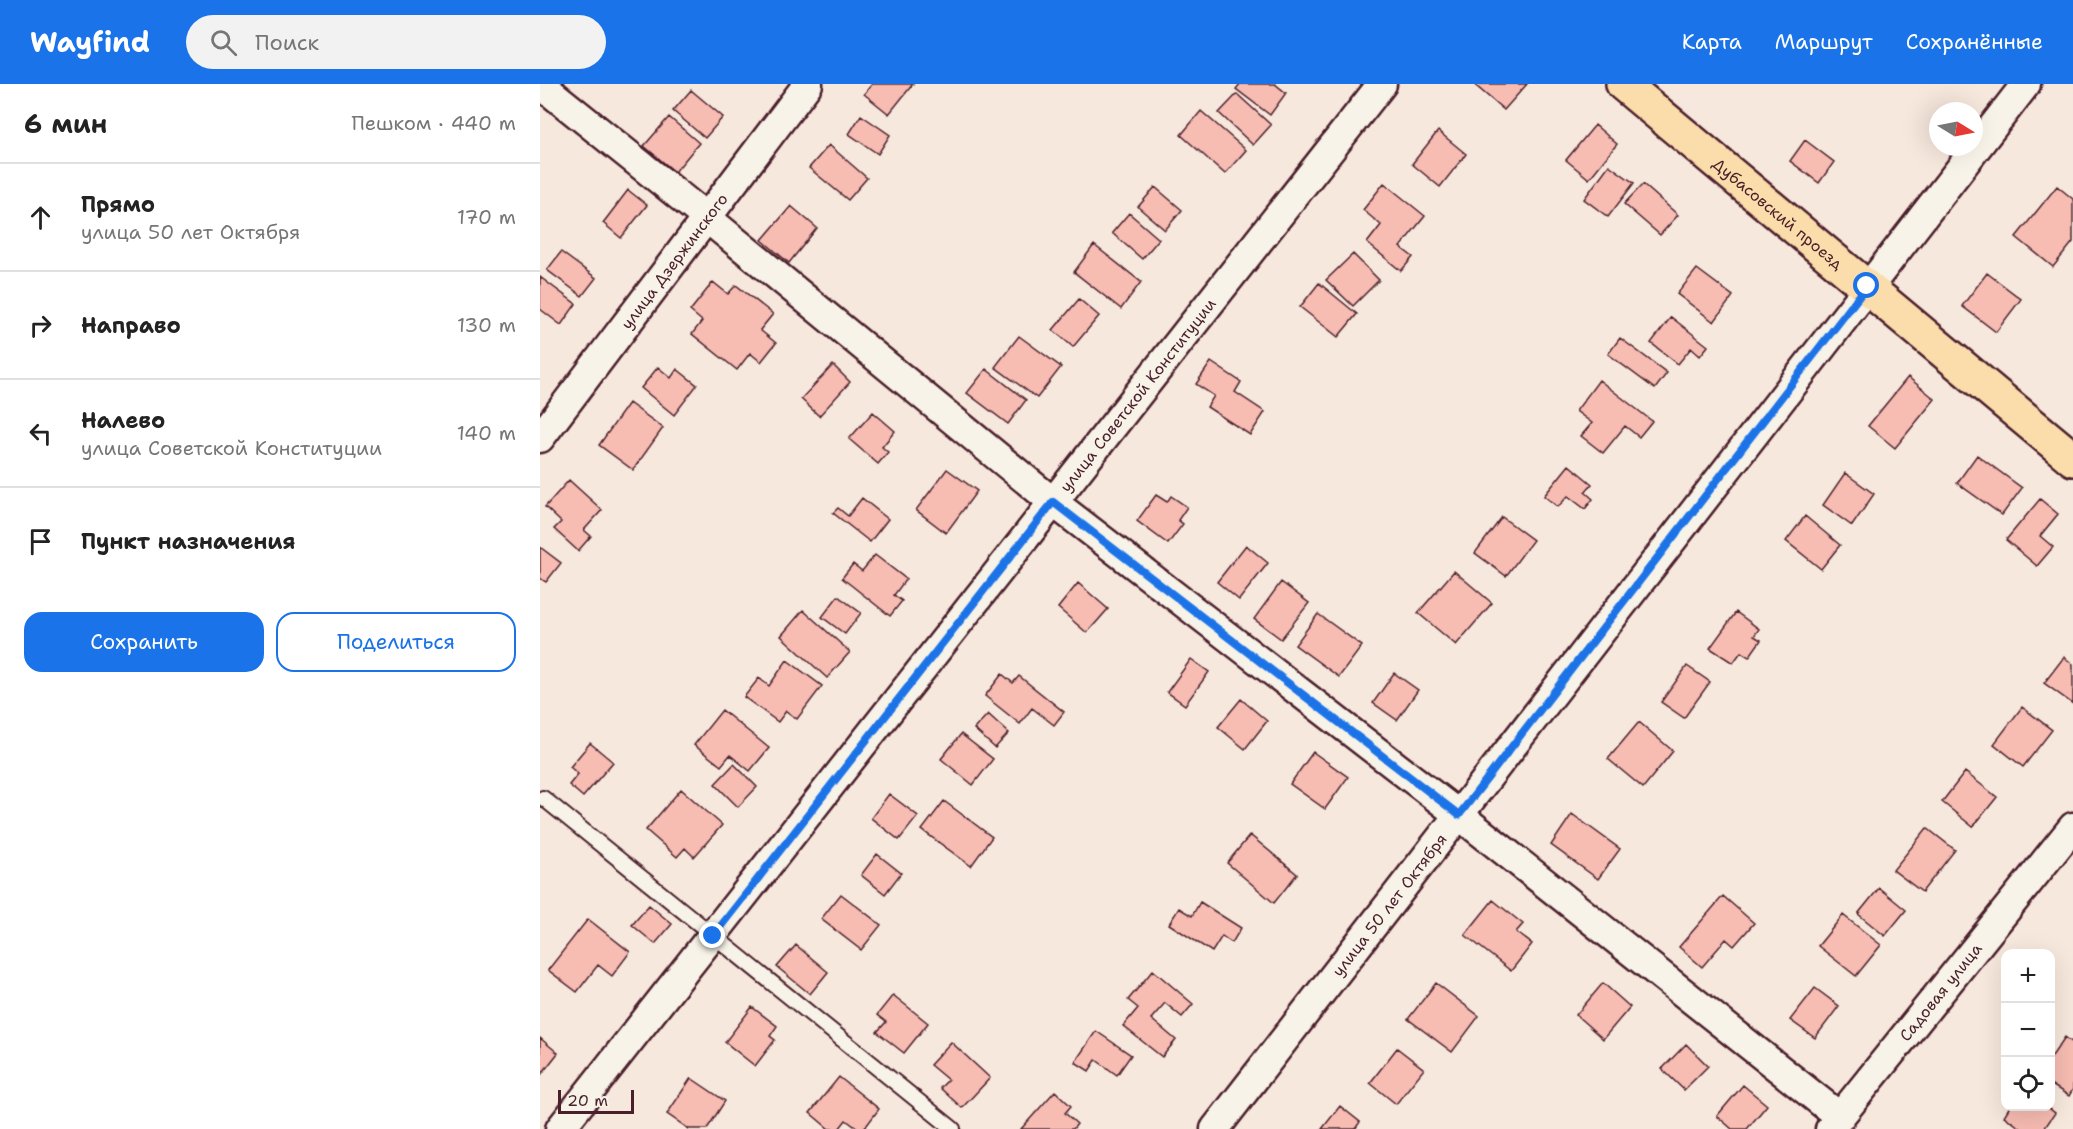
<!DOCTYPE html>
<html lang="ru">
<meta charset="utf-8">
<style>
:root{--surface:#fff;--page:#f2f2f2;--text:#222;--muted:#767676;--line:#e0e0e0;--accent:#1a73e8}
body{margin:0;font-family:"Shantell Sans",sans-serif;background:var(--page);color:var(--text)}
.controls{position:absolute;right:18px;bottom:18px;display:grid;overflow:hidden;border-radius:12px;box-shadow:0 6px 24px #0002}
.controls button{width:54px;height:54px;display:grid;place-items:center;padding:0;border:0;border-bottom:2px solid var(--line);background:var(--surface);color:var(--text);font:30px sans-serif}
.compass{position:absolute;left:1389px;top:18px;width:54px;height:54px;border-radius:50%;background:var(--surface);box-shadow:0 6px 24px #0002;rotate:100deg}
.scale{position:absolute;left:18px;bottom:15px;width:76px;box-sizing:border-box;padding-left:6px;border:3px solid #4a1f2b;border-top:0;font-size:16px;line-height:21px;white-space:nowrap;color:#4a1f2b;-webkit-text-stroke:4px #f7f3e8;paint-order:stroke}
.stop{position:absolute;width:18px;height:18px;margin:-14px;border:4px solid #1a73e8;border-radius:50%;background:#fff}
.stop.end{background:#1a73e8;border-color:#fff;box-shadow:0 2px 6px #0008}
.list{margin:0;padding:0;list-style:none}
h2{display:flex;justify-content:space-between;align-items:center;height:78px;margin:0;padding:0 24px;font-size:26px}
h2 small{font-size:20px;font-weight:400;color:var(--muted)}
.list li{display:grid;grid-template-columns:39px 1fr auto;gap:18px;align-items:center;box-sizing:border-box;height:108px;padding:0 24px;border-top:2px solid var(--line)}
.list b{display:block;font-size:22px;white-space:nowrap}
.list p{margin:0;font-size:20px;white-space:nowrap;color:var(--muted)}
.list em{font-size:20px;font-style:normal;color:var(--muted)}
.actions{display:flex;gap:12px;padding:18px 24px}
.actions a{flex:1;padding:14px 0;border:2px solid var(--accent);border-radius:18px;text-align:center;font-size:21px;color:var(--accent)}
.actions .main{background:var(--accent);color:#fff}
.icon{flex:none;width:33px;height:33px;fill:none;stroke:currentColor;stroke-width:2;stroke-linecap:round;stroke-linejoin:round}
.map{position:relative;flex:none;width:1533px;height:1045px;overflow:hidden}
header{display:flex;align-items:center;gap:36px;box-sizing:border-box;height:84px;padding:0 30px;background:var(--accent);color:#fff}
header strong{font-size:28px}
nav{display:flex;gap:33px;margin-inline-start:auto;font-size:21px}
.search{width:420px;height:54px;background:var(--page);display:flex;align-items:center;gap:15px;box-sizing:border-box;padding:0 21px;border-radius:33px;color:var(--muted);font-size:22px}
main{display:flex}
aside{flex:1;background:var(--surface)}
.map>svg:first-child{display:block}
</style>
<header>
<strong>Wayfind</strong>
<div class="search"><svg class="icon" aria-label="search" viewBox="0 0 24 24"><circle cx="10" cy="10" r="6"/><path d="M15 15l6 6"/></svg>Поиск</div>
<nav><a>Карта</a><a>Маршрут</a><a>Сохранённые</a></nav>
</header>
<main>
<aside>
<h2>6 мин<small>Пешком · 440 m</small></h2>
<ul class="list">
<li><svg class="icon" aria-label="ahead" viewBox="0 0 24 24"><path d="M12 20V5M6 11l6-6 6 6"/></svg><div><b>Прямо</b><p>улица 50 лет Октября</p></div><em>170 m</em></li>
<li><svg class="icon" aria-label="right" viewBox="0 0 24 24"><path d="M7 20v-9h11M14 6l5 5-5 5"/></svg><div><b>Направо</b></div><em>130 m</em></li>
<li><svg class="icon" aria-label="left" viewBox="0 0 24 24"><path d="M17 20v-9H6M10 6l-5 5 5 5"/></svg><div><b>Налево</b><p>улица Советской Конституции</p></div><em>140 m</em></li>
<li><svg class="icon" aria-label="arrive" viewBox="0 0 24 24"><path d="M6 21V4h12l-3 4 3 4H6"/></svg><div><b>Пункт назначения</b></div></li>
</ul>
<div class="actions"><a class="main">Сохранить</a><a>Поделиться</a></div>
</aside>
<div class="map">
<svg width="1533" height="1045" viewBox="0 0 1533 1045">
<rect width="100%" height="100%" fill="#f7e8dd"/>
<filter id="ink" filterUnits="userSpaceOnUse"><feTurbulence type="fractalNoise" baseFrequency=".0167" numOctaves="2"/><feDisplacementMap in="SourceGraphic" scale="12" xChannelSelector="R" yChannelSelector="G"/><feConvolveMatrix kernelMatrix="1 2 1 2 8 2 1 2 1" color-interpolation-filters="sRGB"/></filter>
<g filter="url(#ink)">
<!-- building -->
<path fill="#f7bcb2" stroke="#4a1f2b" stroke-width="1.5" d="M 332,0 L 373,0 L 349,30 L 324,10 Z
M 700,0 L 735,0 L 746,9 L 730,31 L 696,5 Z
M 937,0 L 987,0 L 964,26 L 936,2 Z
M 151,6 L 183,33 L 165,54 L 133,27 Z
M 697,10 L 731,41 L 713,61 L 679,29 Z
M 661,27 L 706,66 L 685,90 L 641,51 Z
M 321,31 L 350,51 L 338,70 L 309,50 Z
M 129,33 L 159,59 L 135,88 L 104,62 Z
M 1055,41 L 1077,60 L 1049,95 L 1026,76 Z
M 898,47 L 926,70 L 900,103 L 872,80 Z
M 1265,56 L 1294,78 L 1279,99 L 1250,77 Z
M 289,61 L 327,94 L 308,116 L 269,84 Z
M 1069,81 L 1094,99 L 1068,133 L 1044,115 Z
M 844,99 L 885,132 L 860,163 L 873,173 L 861,187 L 827,159 L 841,141 L 823,126 Z
M 1103,100 L 1138,131 L 1120,151 L 1084,120 Z
M 1517,102 L 1533,115 L 1533,158 L 1513,183 L 1476,153 Z
M 615,103 L 642,126 L 625,146 L 598,123 Z
M 88,106 L 107,121 L 81,154 L 63,139 Z
M 251,122 L 277,144 L 249,179 L 222,156 Z
M 589,129 L 619,155 L 602,175 L 572,149 Z
M 554,161 L 601,198 L 581,225 L 534,188 Z
M 21,168 L 56,194 L 42,212 L 7,186 Z
M 813,170 L 839,196 L 813,222 L 786,196 Z
M 1157,185 L 1193,212 L 1174,238 L 1137,210 Z
M 1447,189 L 1481,215 L 1456,248 L 1422,222 Z
M 0,193 L 36,220 L 21,241 L 0,225 Z
M 173,198 L 188,210 L 196,201 L 233,230 L 220,246 L 236,259 L 221,278 L 210,269 L 197,286 L 152,250 L 162,237 L 150,227 Z
M 779,199 L 817,230 L 798,253 L 760,223 Z
M 539,215 L 559,232 L 533,263 L 513,246 Z
M 1131,233 L 1168,262 L 1160,272 L 1151,264 L 1138,280 L 1111,259 Z
M 479,252 L 521,283 L 497,314 L 455,283 Z
M 1080,254 L 1127,289 L 1115,305 L 1068,270 Z
M 671,278 L 701,298 L 695,308 L 725,328 L 710,351 L 667,323 L 674,312 L 656,300 Z
M 293,281 L 310,298 L 279,332 L 261,315 Z
M 118,283 L 131,294 L 137,285 L 157,301 L 134,331 L 101,304 Z
M 446,285 L 486,316 L 468,340 L 427,309 Z
M 1368,293 L 1395,315 L 1355,364 L 1328,342 Z
M 1059,296 L 1112,337 L 1099,353 L 1085,342 L 1063,369 L 1041,352 L 1052,339 L 1036,327 Z
M 89,319 L 123,344 L 93,386 L 59,361 Z
M 333,328 L 355,347 L 342,363 L 348,368 L 338,380 L 309,355 Z
M 1437,371 L 1482,404 L 1462,431 L 1417,399 Z
M 1029,381 L 1052,400 L 1045,408 L 1053,415 L 1045,425 L 1028,412 L 1018,423 L 1004,412 Z
M 407,385 L 437,407 L 406,449 L 376,426 Z
M 1305,389 L 1334,410 L 1312,442 L 1283,421 Z
M 29,396 L 62,426 L 44,446 L 51,452 L 38,467 L 14,445 L 21,438 L 5,423 Z
M 616,411 L 627,418 L 631,412 L 647,423 L 638,436 L 643,440 L 628,460 L 597,437 Z
M 322,414 L 348,435 L 330,458 L 293,429 L 298,424 L 308,432 Z
M 1500,415 L 1518,430 L 1500,452 L 1513,463 L 1497,482 L 1466,456 Z
M 1265,432 L 1300,461 L 1281,485 L 1246,457 Z
M 962,433 L 993,456 L 966,492 L 935,469 Z
M 706,461 L 728,479 L 699,516 L 677,498 Z
M 0,463 L 21,479 L 6,498 L 0,494 Z
M 335,471 L 366,495 L 354,511 L 362,517 L 350,532 L 302,494 L 313,480 L 322,487 Z
M 914,487 L 952,519 L 916,561 L 878,529 Z
M 741,498 L 769,519 L 741,555 L 714,535 Z
M 538,499 L 568,525 L 547,549 L 518,524 Z
M 298,512 L 321,529 L 305,550 L 282,533 Z
M 263,526 L 310,568 L 287,594 L 241,552 Z
M 1196,528 L 1219,545 L 1214,552 L 1221,556 L 1209,573 L 1201,568 L 1193,579 L 1170,564 Z
M 778,530 L 822,562 L 799,593 L 755,561 Z
M 1524,573 L 1533,580 L 1533,620 L 1504,599 Z
M 651,575 L 669,588 L 645,621 L 627,608 Z
M 247,576 L 282,602 L 257,635 L 246,627 L 238,638 L 204,613 L 219,594 L 229,602 Z
M 1147,582 L 1170,598 L 1144,634 L 1121,618 Z
M 854,589 L 878,606 L 857,636 L 833,619 Z
M 462,590 L 473,599 L 479,592 L 524,628 L 514,641 L 492,624 L 480,640 L 445,612 Z
M 701,615 L 727,637 L 705,665 L 678,643 Z
M 1482,623 L 1512,646 L 1483,683 L 1454,660 Z
M 182,626 L 229,664 L 210,687 L 190,671 L 181,682 L 154,661 Z
M 448,630 L 469,649 L 455,664 L 434,645 Z
M 1099,638 L 1133,667 L 1103,704 L 1068,675 Z
M 421,650 L 453,675 L 433,701 L 401,675 Z
M 50,659 L 73,678 L 43,713 L 29,701 L 38,690 L 30,683 Z
M 773,668 L 808,693 L 785,725 L 750,700 Z
M 194,680 L 217,703 L 198,723 L 175,700 Z
M 1425,688 L 1457,713 L 1433,743 L 1402,718 Z
M 141,705 L 182,741 L 154,773 L 145,764 L 137,773 L 106,746 Z
M 349,710 L 378,732 L 359,756 L 331,734 Z
M 404,717 L 452,753 L 431,782 L 382,746 Z
M 1032,730 L 1080,765 L 1058,795 L 1011,761 Z
M 1387,744 L 1415,766 L 1382,808 L 1353,786 Z
M 710,751 L 757,790 L 734,819 L 687,779 Z
M 337,770 L 361,789 L 345,810 L 321,791 Z
M 1339,804 L 1366,826 L 1345,852 L 1318,830 Z
M 301,810 L 341,841 L 321,866 L 281,835 Z
M 1183,812 L 1214,839 L 1194,862 L 1186,855 L 1162,883 L 1139,863 Z
M 953,816 L 983,840 L 976,848 L 992,860 L 971,887 L 925,851 Z
M 660,818 L 701,844 L 692,859 L 682,852 L 672,868 L 629,840 L 639,824 L 652,832 Z
M 109,821 L 132,840 L 115,860 L 92,841 Z
M 1303,831 L 1341,861 L 1316,892 L 1278,862 Z
M 48,835 L 90,868 L 72,892 L 58,881 L 37,908 L 8,886 Z
M 256,861 L 288,888 L 270,910 L 237,883 Z
M 613,886 L 653,920 L 642,933 L 625,919 L 611,935 L 636,956 L 622,973 L 583,942 L 598,924 L 588,916 Z
M 896,899 L 939,932 L 912,968 L 868,935 Z
M 1063,899 L 1090,923 L 1063,955 L 1036,931 Z
M 1275,904 L 1299,922 L 1275,954 L 1250,936 Z
M 353,911 L 388,939 L 364,969 L 337,948 L 346,938 L 337,931 Z
M 212,923 L 237,942 L 230,952 L 235,956 L 215,982 L 185,958 Z
M 556,947 L 591,971 L 577,991 L 556,976 L 549,987 L 535,978 Z
M 1525,953 L 1533,959 L 1533,1005 L 1529,1012 L 1510,1000 L 1510,975 Z
M 0,954 L 18,969 L 0,992 Z
M 411,958 L 450,994 L 422,1024 L 400,1004 L 408,996 L 390,981 Z
M 1146,960 L 1168,982 L 1144,1006 L 1122,985 Z
M 857,964 L 884,985 L 856,1020 L 830,999 Z
M 299,993 L 339,1025 L 324,1045 L 318,1045 L 306,1036 L 299,1045 L 289,1045 L 270,1029 Z
M 151,994 L 185,1017 L 167,1045 L 149,1045 L 127,1030 Z
M 1203,1001 L 1227,1021 L 1207,1045 L 1192,1045 L 1177,1032 Z
M 515,1007 L 531,1022 L 525,1029 L 537,1040 L 533,1045 L 481,1045 Z
M 800,1022 L 820,1038 L 815,1045 L 782,1045 Z
M 1470,1022 L 1506,1022 L 1515,1029 L 1504,1045 L 1482,1045 L 1464,1032 Z"/>
<g fill="none" stroke-linecap="round" stroke-linejoin="round">
<!-- service casing -->
<g stroke="#4a1f2b" stroke-width="18">
<path id="service" d="M 3,714 L 413,1045"/>
</g>
<!-- minor casing -->
<g stroke="#4a1f2b" stroke-width="33">
<g id="minor">
<path d="M 0,0 L 167,134 L 513,418 L 919,731 L 1300,1033"/>
<path id="s1" d="M 0,354 L 268,0"/>
<path id="s2" d="M 20,1045 L 842,0"/>
<path id="s3" d="M 675,1045 L 1486,0"/>
<path id="s4" d="M 1290,1045 L 1533,743"/>
</g>
</g>
<!-- primary casing -->
<g stroke="#4a1f2b" stroke-width="38">
<g id="primary">
<path id="s5" d="M 1083,0 L 1533,375"/>
</g>
</g>
<!-- service -->
<use href="#service" stroke="#f7f3e8" stroke-width="14"/>
<!-- minor -->
<use href="#minor" stroke="#f7f3e8" stroke-width="28"/>
<!-- primary -->
<use href="#primary" stroke="#faddab" stroke-width="33"/>
</g>
</g>
<g fill="none" stroke-linecap="round" stroke-linejoin="round" filter="url(#ink)">
<!-- route -->
<path stroke="#1a73e8" stroke-width="8" d="M 173,852 L 513,418 L 919,731 L 1327,202"/>
</g>
<g text-anchor="middle" dominant-baseline="central" stroke-width="5" stroke-linejoin="round" paint-order="stroke">
<!-- street labels -->
<g font-size="16" fill="#4a1f2b" stroke="#f7f3e8">
<text stroke="none"><textPath href="#s5" startOffset="202">Дубасовский проезд</textPath></text>
<text stroke="none"><textPath href="#s1" startOffset="222">улица Дзержинского</textPath></text>
<text stroke="none"><textPath href="#s2" startOffset="934">улица Советской Конституции</textPath></text>
<text stroke="none"><textPath href="#s3" startOffset="284">улица 50 лет Октября</textPath></text>
<text stroke="none"><textPath href="#s4" startOffset="176">Садовая улица</textPath></text>
</g>
</g>
</svg>
<div class="controls">
<button>+</button>
<button>−</button>
<button><svg class="icon" aria-label="locate" viewBox="0 0 24 24"><circle cx="12" cy="12" r="6"/><path d="M12 2v4M12 18v4M2 12h4M18 12h4"/></svg></button>
</div>
<svg class="compass" viewBox="-18 -18 36 36"><path d="M0-13l5 13h-10z" fill="#e53935"/><path d="M0 13l5-13h-10z" fill="#767676"/></svg>
<div class="scale">20 m</div>
<div class="stop" style="left:1327px;top:202px"></div>
<div class="stop end" style="left:173px;top:852px"></div>
</div>
</main>
